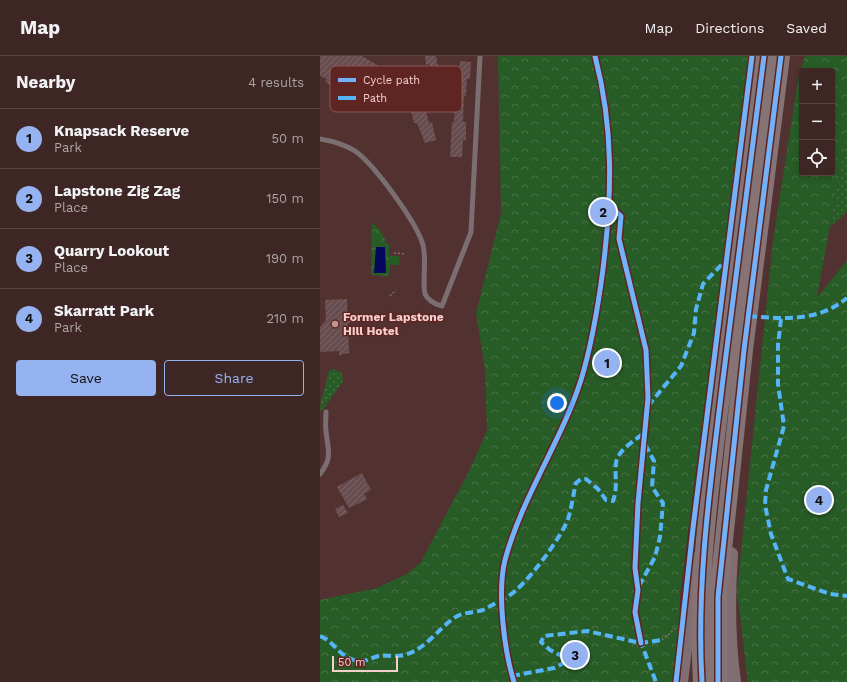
<!DOCTYPE html>
<meta charset="utf-8">
<style>
:root{--surface:#3e2624;--page:#452e2c;--text:#f1f3f6;--muted:#ada5a6;--line:#574341;--accent:#95b2f1}
body{margin:0;font-family:"Work Sans",sans-serif;background:var(--page);color:var(--text)}
.controls{position:absolute;right:12px;top:12px;display:grid;overflow:hidden;border-radius:4px;box-shadow:0 2px 6px #0003}
.controls button{width:36px;height:36px;display:grid;place-items:center;padding:0;border:0;border-bottom:1px solid var(--line);background:var(--surface);color:var(--text);font:20px sans-serif}
.scale{position:absolute;left:12px;bottom:10px;width:66px;box-sizing:border-box;padding-left:4px;border:2px solid #f5cfcc;border-top:0;font-size:11px;line-height:14px;white-space:nowrap;color:#f5cfcc;-webkit-text-stroke:3px #5f2523;paint-order:stroke}
.you{position:absolute;left:237px;top:347px;width:14px;height:14px;margin:-10px;border:3px solid #fff;border-radius:50%;background:#1a73e8;box-shadow:0 0 0 6px #1a73e833}
.badge{display:grid;place-items:center;width:26px;height:26px;border-radius:50%;background:var(--accent);color:#111;font-size:13px;font-weight:700}
.pin{position:absolute;translate:-50% -50%;border:2px solid #fff;box-shadow:0 1px 4px #0006}
.list{margin:0;padding:0;list-style:none}
h2{display:flex;justify-content:space-between;align-items:center;height:52px;margin:0;padding:0 16px;font-size:17px}
h2 small{font-size:13px;font-weight:400;color:var(--muted)}
.list li{display:grid;grid-template-columns:26px 1fr auto;gap:12px;align-items:center;box-sizing:border-box;height:60px;padding:0 16px;border-top:1px solid var(--line)}
.list b{display:block;font-size:15px;white-space:nowrap}
.list p{margin:0;font-size:13px;white-space:nowrap;color:var(--muted)}
.list em{font-size:13px;font-style:normal;color:var(--muted)}
.actions{display:flex;gap:8px;padding:12px 16px}
.actions a{flex:1;padding:9px 0;border:1px solid var(--accent);border-radius:4px;text-align:center;font-size:14px;color:var(--accent)}
.actions .main{background:var(--accent);color:#111}
.icon{flex:none;width:22px;height:22px;fill:none;stroke:currentColor;stroke-width:2;stroke-linecap:round;stroke-linejoin:round}
.map{position:relative;flex:none;width:527px;height:626px;overflow:hidden}
header{display:flex;align-items:center;gap:24px;box-sizing:border-box;height:56px;padding:0 20px;background:var(--surface);border-bottom:1px solid var(--line)}
header strong{font-size:19px}
nav{display:flex;gap:22px;margin-inline-start:auto;font-size:14px}
main{display:flex}
aside{flex:1;background:var(--surface)}
.map>svg:first-child{display:block}
</style>
<header>
<strong>Map</strong>
<nav><a>Map</a><a>Directions</a><a>Saved</a></nav>
</header>
<main>
<aside>
<h2>Nearby<small>4 results</small></h2>
<ul class="list">
<li><span class="badge">1</span><div><b>Knapsack Reserve</b><p>Park</p></div><em>50 m</em></li>
<li><span class="badge">2</span><div><b>Lapstone Zig Zag</b><p>Place</p></div><em>150 m</em></li>
<li><span class="badge">3</span><div><b>Quarry Lookout</b><p>Place</p></div><em>190 m</em></li>
<li><span class="badge">4</span><div><b>Skarratt Park</b><p>Park</p></div><em>210 m</em></li>
</ul>
<div class="actions"><a class="main">Save</a><a>Share</a></div>
</aside>
<div class="map">
<svg width="527" height="626" viewBox="0 0 527 626">
<defs>
<pattern id="grass-dots" width="8" height="8" patternUnits="userSpaceOnUse"><rect width="8" height="8" fill="#285c27"/><path d="M2 2h.1M6 6h.1" fill="none" stroke="#487245" stroke-width="1.8" stroke-linecap="round"/></pattern>
<pattern id="forest-crowns" width="20" height="18" patternUnits="userSpaceOnUse"><rect width="20" height="18" fill="#285c27"/><path d="M2 6a3 3 0 1 1 6 0M12 15a3 3 0 1 1 6 0" fill="none" stroke="#487245"/></pattern>
<pattern id="building-hatch" width="6" height="6" patternUnits="userSpaceOnUse"><rect width="6" height="6" fill="#674d4f"/><path d="M-1 1l2-2M0 6l6-6M5 7l2-2" fill="none" stroke="#7d6667"/></pattern>
</defs>
<rect width="100%" height="100%" fill="#523230"/>
<!-- grass -->
<path fill="url(#grass-dots)" d="M 527,77 L 527,156 L 510,171 Z
M 13,313 L 22,317 L 23,325 L 4,352 L 0,355 C 0,342 7,330 8,316 Z"/>
<!-- forest -->
<path fill="url(#forest-crowns)" fill-rule="evenodd" d="M 178,0 L 430,0 L 360,538 L 358,626 L 0,626 L 0,544 L 57,532 L 87,518 L 101,506 L 149,415 L 167,375 L 165,313 L 156,257 L 181,158 Z
M 485,0 L 527,0 L 527,77 L 497,241 L 527,205 L 527,626 L 428,626 L 417,535 L 453,185 L 478,24 ZM 482,15 L 512,15 L 512,117 L 482,117 Z
M 52,167 C 59,172 64,179 66,187 L 69,188 L 69,200 L 80,200 L 79,209 L 70,209 L 69,220 L 51,219 Z"/>
<!-- water -->
<path fill="#08075e" d="M 56,191 L 65,191 L 66,217 L 54,217 Z"/>
<!-- building -->
<path fill="url(#building-hatch)" d="M 0,0 L 42,0 L 62,12 L 59,18 L 68,24 L 65,30 L 57,26 L 51,36 L 47,34 L 42,43 L 27,35 L 25,38 L 5,26 L 7,23 L 0,20 Z
M 105,0 L 116,0 L 118,10 L 121,10 L 123,18 L 113,20 L 109,8 L 106,9 Z
M 140,5 L 151,6 L 150,23 L 147,23 L 146,40 L 144,40 L 143,66 L 146,66 L 146,84 L 143,84 L 142,101 L 130,101 L 132,66 L 134,66 L 137,13 L 139,13 Z
M 90,18 L 94,35 L 98,34 L 102,51 L 105,50 L 109,67 L 112,66 L 116,84 L 105,87 L 97,67 L 94,67 L 89,46 L 85,47 L 79,21 Z
M 27,243 L 29,297 L 19,299 L 19,295 L 0,296 L 0,271 L 6,264 L 5,244 Z
M 42,417 L 51,434 L 44,438 L 47,443 L 29,452 L 17,431 Z
M 23,449 L 28,457 L 19,461 L 15,453 Z"/>
<g fill="none" stroke-linecap="round" stroke-linejoin="round">
<!-- path -->
<path stroke="#7f6e71" stroke-width="1.5" stroke-dasharray="2 2" stroke-linecap="butt" d="M 74,197 L 85,198
M 70,240 L 76,234
M 28,266 L 41,265
M 342,584 L 357,571"/>
<!-- lane -->
<path stroke="#7b6e71" stroke-width="5" d="M 0,83 C 12,85 24,88 35,95 C 54,108 97,167 103,189 C 107,205 102,225 105,238 C 108,245 115,248 122,250 L 151,176 L 160,0
M 0,418 C 13,401 8,395 6,375 C 5,369 6,362 6,356"/>
<!-- secondary -->
<path stroke="#806e73" stroke-width="14" d="M 411,498 C 408,541 408,583 414,626
M 361,626 L 376,503"/>
<!-- highway -->
<path stroke="#857376" stroke-width="18" d="M 382,626 C 376,525 391,424 403,323 C 417,216 430,108 444,0
M 398,626 L 398,541 L 424,294 L 461,0"/>
<!-- quiet -->
<path stroke="#56b5f8" stroke-width="4" stroke-dasharray="8 4" stroke-linecap="butt" d="M 429,260 C 464,263 498,266 527,242
M 461,263 L 458,289 L 458,328 L 464,370 L 446,434 L 445,449 L 451,478 L 468,523 L 510,538 L 527,540
M 328,350 L 361,310 L 374,277 L 376,253 L 383,228 L 406,204
M 319,530 L 335,501 L 340,481 L 343,447 L 332,431 L 334,405 L 325,388
M 0,580 C 16,586 18,602 39,605 C 47,606 52,601 59,600 C 67,599 76,601 84,599 C 105,594 117,574 134,562 C 142,556 153,557 163,554 C 171,550 179,545 187,541 C 205,531 241,482 248,463 C 252,451 253,439 256,427 L 261,423 L 266,423 L 278,433 L 286,444 L 293,445 C 299,429 293,414 297,403 C 301,392 316,384 324,377
M 320,584 L 336,626
M 192,620 L 234,612 L 244,607 L 244,601 L 230,594 L 221,586 L 224,580 L 267,575 L 321,587 L 342,584"/>
<!-- cycleway casing -->
<g stroke="#5f2523" stroke-width="8">
<path id="cycleway" d="M 290,150 L 301,160 L 299,183 L 326,294 L 328,342 L 318,447 L 315,512 L 318,534 L 315,556 L 321,587
M 194,626 C 184,594 177,536 185,504 C 202,441 241,386 261,324 C 272,288 278,251 283,213 C 292,139 294,73 275,0
M 356,626 L 373,472 L 432,0
M 382,626 C 376,525 391,424 403,323 C 417,216 430,108 444,0
M 398,626 L 398,541 L 424,294 L 461,0"/>
</g>
<!-- cycleway -->
<use href="#cycleway" stroke="#73b2f8" stroke-width="5"/>
</g>
<!-- markers -->
<circle fill="#bc9895" stroke="#5f2523" stroke-width="1.5" cx="15" cy="268" r="4"/>
<g text-anchor="middle" dominant-baseline="central" stroke-width="3" stroke-linejoin="round" paint-order="stroke">
<!-- poi labels -->
<g font-size="12" font-weight="bold" fill="#f5cfcc" stroke="#5f2523" text-anchor="start">
<text x="23" y="261">Former Lapstone<tspan x="23" dy="14">Hill Hotel</tspan></text>
</g>
</g>
<!-- legend -->
<rect x="10" y="10" width="132" height="46" rx="6" fill="#5f2523" stroke="#8c5856" stroke-width="1"/>
<rect x="18" y="22" width="18" height="4" fill="#73b2f8"/>
<rect x="18" y="40" width="18" height="4" fill="#56b5f8"/>
<g font-size="11" fill="#f5cfcc">
<text x="43" y="28">Cycle path</text>
<text x="43" y="46">Path</text>
</g>
</svg>
<div class="controls">
<button>+</button>
<button>−</button>
<button><svg class="icon" aria-label="locate" viewBox="0 0 24 24"><circle cx="12" cy="12" r="6"/><path d="M12 2v4M12 18v4M2 12h4M18 12h4"/></svg></button>
</div>
<div class="scale">50 m</div>
<div class="you"></div>
<div class="pin badge" style="left:287px;top:307px">1</div>
<div class="pin badge" style="left:283px;top:156px">2</div>
<div class="pin badge" style="left:255px;top:599px">3</div>
<div class="pin badge" style="left:499px;top:444px">4</div>
</div>
</main>
